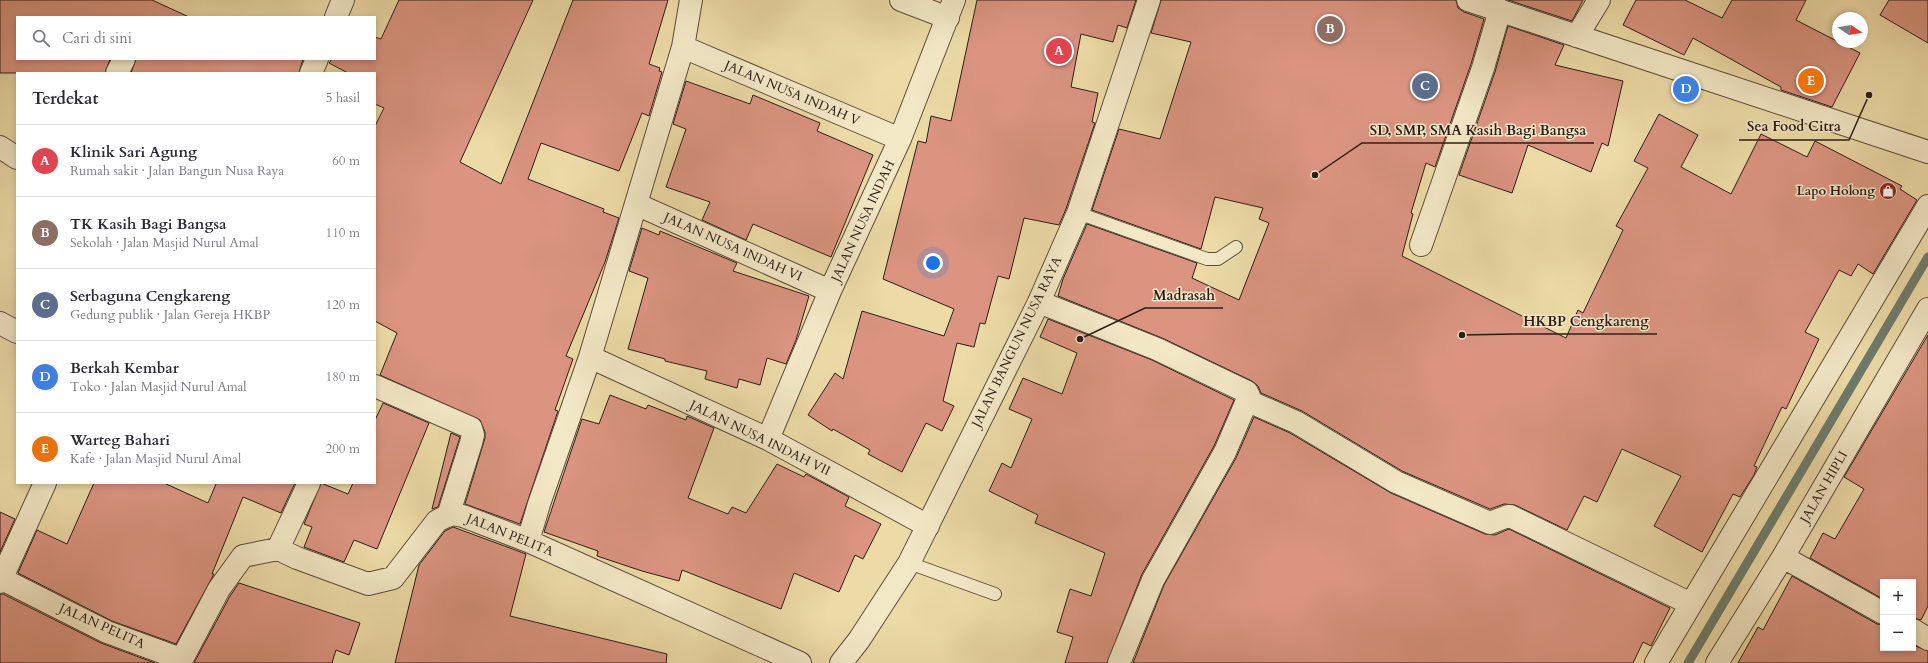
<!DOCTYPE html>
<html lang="id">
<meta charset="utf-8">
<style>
:root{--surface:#fff;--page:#f2f2f3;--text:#2b2b33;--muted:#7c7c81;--line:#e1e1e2;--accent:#d93025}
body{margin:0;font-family:Cardo,serif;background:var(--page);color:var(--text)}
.controls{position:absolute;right:12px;bottom:12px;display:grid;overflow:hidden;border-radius:0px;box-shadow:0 2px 6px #0003}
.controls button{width:36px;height:36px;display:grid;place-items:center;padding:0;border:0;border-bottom:1px solid var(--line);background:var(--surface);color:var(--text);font:20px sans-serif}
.compass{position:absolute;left:1832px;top:12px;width:36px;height:36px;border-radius:50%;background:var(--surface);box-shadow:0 2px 6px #0003;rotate:102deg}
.you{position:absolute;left:933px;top:263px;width:14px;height:14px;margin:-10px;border:3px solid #fff;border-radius:50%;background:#1a73e8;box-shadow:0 0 0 6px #1a73e833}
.badge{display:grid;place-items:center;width:26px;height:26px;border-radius:50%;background:var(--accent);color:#fff;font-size:13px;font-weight:700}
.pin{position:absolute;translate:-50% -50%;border:2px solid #fff;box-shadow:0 1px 4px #0006}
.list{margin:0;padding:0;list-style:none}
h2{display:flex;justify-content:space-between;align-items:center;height:52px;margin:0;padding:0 16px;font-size:17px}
h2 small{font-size:13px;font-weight:400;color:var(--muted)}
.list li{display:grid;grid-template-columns:26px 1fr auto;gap:12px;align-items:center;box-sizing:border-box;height:72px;padding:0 16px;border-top:1px solid var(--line)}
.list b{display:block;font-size:15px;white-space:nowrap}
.list p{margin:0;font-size:13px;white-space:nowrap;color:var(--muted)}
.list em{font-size:13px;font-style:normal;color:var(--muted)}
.icon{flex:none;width:22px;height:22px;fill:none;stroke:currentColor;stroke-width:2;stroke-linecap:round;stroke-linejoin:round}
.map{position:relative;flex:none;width:1928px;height:663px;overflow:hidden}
.search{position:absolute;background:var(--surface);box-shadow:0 2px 6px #0003;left:16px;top:16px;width:360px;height:44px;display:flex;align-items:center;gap:10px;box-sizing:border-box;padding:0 14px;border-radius:0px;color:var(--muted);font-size:15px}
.panel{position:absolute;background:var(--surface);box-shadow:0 2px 6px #0003;left:16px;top:72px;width:360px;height:412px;border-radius:0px}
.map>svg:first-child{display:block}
</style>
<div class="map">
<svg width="1928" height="663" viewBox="0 0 1928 663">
<rect width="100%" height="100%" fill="#ecdba7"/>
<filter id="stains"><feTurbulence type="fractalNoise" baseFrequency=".005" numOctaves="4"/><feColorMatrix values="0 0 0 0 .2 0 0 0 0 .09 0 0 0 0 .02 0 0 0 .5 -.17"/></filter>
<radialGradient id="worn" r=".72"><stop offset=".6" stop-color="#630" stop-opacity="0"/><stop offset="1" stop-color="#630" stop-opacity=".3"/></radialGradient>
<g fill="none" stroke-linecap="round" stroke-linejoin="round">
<!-- stream -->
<path stroke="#6d7c6c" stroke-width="9" d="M 1688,663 L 1928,257"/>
</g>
<!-- building -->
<path fill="#da9480" stroke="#2c1d17" d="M 0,0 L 152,0 L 189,17 L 17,17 L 17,59 L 110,59 L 105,73 L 0,73 Z
M 399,0 L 533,0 L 460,162 L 501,184 L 573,0 L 668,0 L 649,64 L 660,68 L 659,71 L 662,72 L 649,116 L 642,113 L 619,171 L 541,143 L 528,179 L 604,209 L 603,212 L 619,218 L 605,262 L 566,356 L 573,359 L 555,410 L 558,411 L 520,524 L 465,504 L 485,438 L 485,432 L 480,420 L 380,375 L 397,333 L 375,321 L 375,126 L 384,108 L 375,104 L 375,73 L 348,73 L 329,63 L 332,59 L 375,59 L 375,37 L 381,39 Z
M 977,0 L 1136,0 L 1127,28 L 1118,25 L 1113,42 L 1081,34 L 1071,87 L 1098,93 L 1092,122 L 1095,123 L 1066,209 L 1059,225 L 1024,218 L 1009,279 L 998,276 L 985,324 L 980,323 L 974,347 L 957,343 L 943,401 L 954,406 L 942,431 L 926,423 L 902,472 L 868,454 L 870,450 L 833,429 L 832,431 L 808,415 L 835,373 L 843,379 L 862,311 L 944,336 L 954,309 L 883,279 L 918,141 L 926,143 L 931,116 L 951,121 Z
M 1161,0 L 1456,0 L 1458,8 L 1464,12 L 1484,19 L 1471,64 L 1435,167 L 1426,163 L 1411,213 L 1413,214 L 1402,256 L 1566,338 L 1578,310 L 1583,313 L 1623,230 L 1616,226 L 1648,168 L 1634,161 L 1659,114 L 1698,135 L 1681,167 L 1731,194 L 1761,134 L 1807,157 L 1815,141 L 1902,186 L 1900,189 L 1917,200 L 1873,274 L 1858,264 L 1851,276 L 1839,270 L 1805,332 L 1819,339 L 1786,409 L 1782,407 L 1754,466 L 1757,467 L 1754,475 L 1740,497 L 1733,494 L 1702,552 L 1654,526 L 1681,476 L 1622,449 L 1597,502 L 1584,496 L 1567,530 L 1515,505 L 1504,504 L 1490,509 L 1402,471 L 1302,411 L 1261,393 L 1258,386 L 1252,381 L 1162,338 L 1058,296 L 1063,279 L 1087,224 L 1197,263 L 1192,278 L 1239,300 L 1269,223 L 1259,219 L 1263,208 L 1215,197 L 1201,249 L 1092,210 L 1119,129 L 1160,139 L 1191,42 L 1151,33 Z
M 1508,0 L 1583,0 L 1572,21 Z
M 1636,0 L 1685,0 L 1722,18 L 1732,0 L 1806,0 L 1796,20 L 1860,53 L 1832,107 L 1781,90 L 1781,87 L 1693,38 L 1684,55 L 1623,25 Z
M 1889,0 L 1928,0 L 1928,43 L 1880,15 Z
M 1508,26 L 1564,45 L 1555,65 L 1623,81 L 1608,146 L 1602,143 L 1591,172 L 1528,145 L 1512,193 L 1459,175 L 1495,72 Z
M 136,59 L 303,59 L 299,73 L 131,73 Z
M 686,81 L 750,104 L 753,95 L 820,123 L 817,131 L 873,155 L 831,257 L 753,224 L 746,240 L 702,220 L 710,202 L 666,187 L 686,129 L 673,124 Z
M 642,228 L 659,235 L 660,231 L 737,263 L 733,271 L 809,296 L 796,340 L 786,364 L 767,358 L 760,385 L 739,379 L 737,388 L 705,379 L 707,371 L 665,361 L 665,359 L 628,349 L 648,278 L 629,271 Z
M 1048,319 L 1152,360 L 1234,400 L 1214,446 L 1142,574 L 1107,663 L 1065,663 L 1073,637 L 1057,632 L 1070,589 L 1091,596 L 1105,553 L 1035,523 L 1038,515 L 989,491 L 1002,463 L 1011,468 L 1032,419 L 1009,409 L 1023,378 L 1062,394 L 1077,353 L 1040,337 Z
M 1928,335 L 1928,606 L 1921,620 L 1913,618 L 1913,582 L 1883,582 L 1883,599 L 1810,558 L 1823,533 L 1835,539 L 1864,489 L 1844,477 Z
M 610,395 L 646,409 L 648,405 L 686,420 L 687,416 L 714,428 L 688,498 L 728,514 L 732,507 L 746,513 L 777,464 L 804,477 L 806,474 L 849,497 L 845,506 L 881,524 L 863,559 L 855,555 L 839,592 L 794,573 L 781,609 L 682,570 L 679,581 L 642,571 L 597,556 L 598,551 L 544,532 L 582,419 L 599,424 Z
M 383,403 L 429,423 L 377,549 L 354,540 L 344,562 L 304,547 L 312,527 L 304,524 L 321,483 L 348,494 L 353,483 L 375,483 L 375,420 Z
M 1254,417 L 1290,433 L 1391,493 L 1485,534 L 1495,535 L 1509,529 L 1670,608 L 1651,646 L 1643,642 L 1633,663 L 1133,663 L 1164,585 L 1236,458 Z
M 451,433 L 460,437 L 438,507 L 432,509 Z
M 94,483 L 164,483 L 208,503 L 216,484 L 213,483 L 295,483 L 281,513 L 243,497 L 212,574 L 214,574 L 176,644 L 112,621 L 18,573 L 37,530 L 67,544 Z
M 0,512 L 15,519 L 0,552 Z
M 453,527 L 526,554 L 510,616 L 667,654 L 666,663 L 395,663 L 419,565 L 445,531 Z
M 1792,576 L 1877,624 L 1883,625 L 1883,648 L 1913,648 L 1913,645 L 1928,651 L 1928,663 L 1738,663 L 1758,627 L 1763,630 Z
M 239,583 L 360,623 L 349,655 L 336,650 L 332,663 L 194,663 L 230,596 Z
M 0,594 L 3,594 L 101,643 L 155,663 L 0,663 Z"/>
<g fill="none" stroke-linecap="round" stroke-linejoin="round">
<!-- service casing -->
<g stroke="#5c4c3b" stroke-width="14">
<path id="service" d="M 1078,213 L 1207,259 L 1218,259 L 1236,247
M 909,563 L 995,594"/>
</g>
<!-- minor casing -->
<g stroke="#5c4c3b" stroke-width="24">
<path id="minor" d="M 901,0 L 948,18
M 336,17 L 343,0
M 1577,36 L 1599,0
M 683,47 L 900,139
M 117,73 L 124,59
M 311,73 L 317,59
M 0,147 L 17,158
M 636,204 L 830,291
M 1421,245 L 1483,68 L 1500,10
M 1039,302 L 1157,349 L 1247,392 L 1249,396 L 1225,452 L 1153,580 L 1119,663
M 0,323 L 17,332
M 590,357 L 768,439 L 928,526
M 375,386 L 471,428 L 473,435 L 471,443 L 448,516
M 1248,401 L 1296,422 L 1396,482 L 1490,523 L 1508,516 L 1510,516 L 1691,604
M 768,439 L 830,291 L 900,139 L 954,0
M 528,541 L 539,504 L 590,357 L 683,47 L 691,0
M 278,549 L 309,483
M 1783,557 L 1883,613
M 0,578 L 107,632 L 181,659
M 0,582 L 45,483
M 1913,630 L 1928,639
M 180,663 L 219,589 L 243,556 L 278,549 L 297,558 L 368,584 L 393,578 L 437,521 L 451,514 L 463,516 L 528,541 L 800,663
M 1656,663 L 1928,206
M 1717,663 L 1783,557 L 1928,309"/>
</g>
<!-- tertiary casing -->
<g stroke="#5c4c3b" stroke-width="24">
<path id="tertiary" d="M 1468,0 L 1928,152
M 841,663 L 859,640 L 909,563 L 1039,302 L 1078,213 L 1149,0"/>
</g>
<!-- service -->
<use href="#service" stroke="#f3e8c6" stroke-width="12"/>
<!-- minor -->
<use href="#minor" stroke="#f3e8c6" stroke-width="22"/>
<!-- tertiary -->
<use href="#tertiary" stroke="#f3e8c6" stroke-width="22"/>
</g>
<!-- icons -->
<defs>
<g id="shop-disc" transform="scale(0.9)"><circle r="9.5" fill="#8f2418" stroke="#f3e8c6"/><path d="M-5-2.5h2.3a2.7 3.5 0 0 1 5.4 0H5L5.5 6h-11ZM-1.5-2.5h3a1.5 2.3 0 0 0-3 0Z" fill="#fff"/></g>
</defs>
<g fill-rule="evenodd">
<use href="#shop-disc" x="1888" y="191"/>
</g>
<g text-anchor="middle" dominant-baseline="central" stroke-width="3" stroke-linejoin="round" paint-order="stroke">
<!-- street labels -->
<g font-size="13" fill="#2c1d17" stroke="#f3e8c6">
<text transform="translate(792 93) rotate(23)">JALAN NUSA INDAH V</text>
<text transform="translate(863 221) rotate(-65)">JALAN NUSA INDAH</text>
<text transform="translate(733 247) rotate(24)">JALAN NUSA INDAH VI</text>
<text transform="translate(1017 342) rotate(-64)">JALAN BANGUN NUSA RAYA</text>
<text transform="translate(760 438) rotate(26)">JALAN NUSA INDAH VII</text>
<text transform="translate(1824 487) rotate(-60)">JALAN HIPLI</text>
<text transform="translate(510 535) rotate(22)">JALAN PELITA</text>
<text transform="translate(102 626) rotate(24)">JALAN PELITA</text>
</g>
<!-- poi labels -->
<g font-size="13" font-weight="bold" fill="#2c1d17" stroke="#f3e8c6" text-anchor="end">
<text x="1875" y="191">Lapo Holong</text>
</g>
</g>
<!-- callouts -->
<path fill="none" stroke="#2c1d17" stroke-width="1.5" d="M1869 95L1849 140H1739M1315 175L1362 143H1594M1080 339L1145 308H1223M1462 335L1516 334H1657"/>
<g fill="#2c1d17" stroke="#f3e8c6" stroke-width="1.5">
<circle cx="1869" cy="95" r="4"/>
<circle cx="1315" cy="175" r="4"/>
<circle cx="1080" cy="339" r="4"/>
<circle cx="1462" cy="335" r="4"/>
</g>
<g font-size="14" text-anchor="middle" font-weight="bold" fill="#2c1d17" stroke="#f3e8c6" stroke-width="3" stroke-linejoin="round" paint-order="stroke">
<text x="1794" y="131">Sea Food Citra</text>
<text x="1478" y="135">SD, SMP, SMA Kasih Bagi Bangsa</text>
<text x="1184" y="300">Madrasah</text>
<text x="1586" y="326">HKBP Cengkareng</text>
</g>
<rect width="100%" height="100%" filter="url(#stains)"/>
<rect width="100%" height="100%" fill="url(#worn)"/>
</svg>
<div class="controls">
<button>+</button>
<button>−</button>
</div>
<svg class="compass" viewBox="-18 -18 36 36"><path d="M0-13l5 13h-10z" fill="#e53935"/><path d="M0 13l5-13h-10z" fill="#7c7c81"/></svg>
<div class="you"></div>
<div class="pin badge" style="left:1059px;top:51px;background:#e0444e">A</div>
<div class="pin badge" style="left:1330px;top:29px;background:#8d6e63">B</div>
<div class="pin badge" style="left:1425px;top:86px;background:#5c6f8a">C</div>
<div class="pin badge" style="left:1686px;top:89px;background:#3f7fe0">D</div>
<div class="pin badge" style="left:1811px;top:81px;background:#e8710a">E</div>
<div class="search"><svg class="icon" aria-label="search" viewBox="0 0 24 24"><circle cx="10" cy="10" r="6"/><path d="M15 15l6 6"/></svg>Cari di sini</div>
<section class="panel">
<h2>Terdekat<small>5 hasil</small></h2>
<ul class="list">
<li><span class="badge" style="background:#e0444e">A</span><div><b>Klinik Sari Agung</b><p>Rumah sakit · Jalan Bangun Nusa Raya</p></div><em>60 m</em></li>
<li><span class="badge" style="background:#8d6e63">B</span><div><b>TK Kasih Bagi Bangsa</b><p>Sekolah · Jalan Masjid Nurul Amal</p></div><em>110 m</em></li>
<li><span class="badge" style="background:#5c6f8a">C</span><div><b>Serbaguna Cengkareng</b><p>Gedung publik · Jalan Gereja HKBP</p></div><em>120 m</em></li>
<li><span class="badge" style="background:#3f7fe0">D</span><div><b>Berkah Kembar</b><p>Toko · Jalan Masjid Nurul Amal</p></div><em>180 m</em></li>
<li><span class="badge" style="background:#e8710a">E</span><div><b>Warteg Bahari</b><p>Kafe · Jalan Masjid Nurul Amal</p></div><em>200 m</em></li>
</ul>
</section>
</div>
